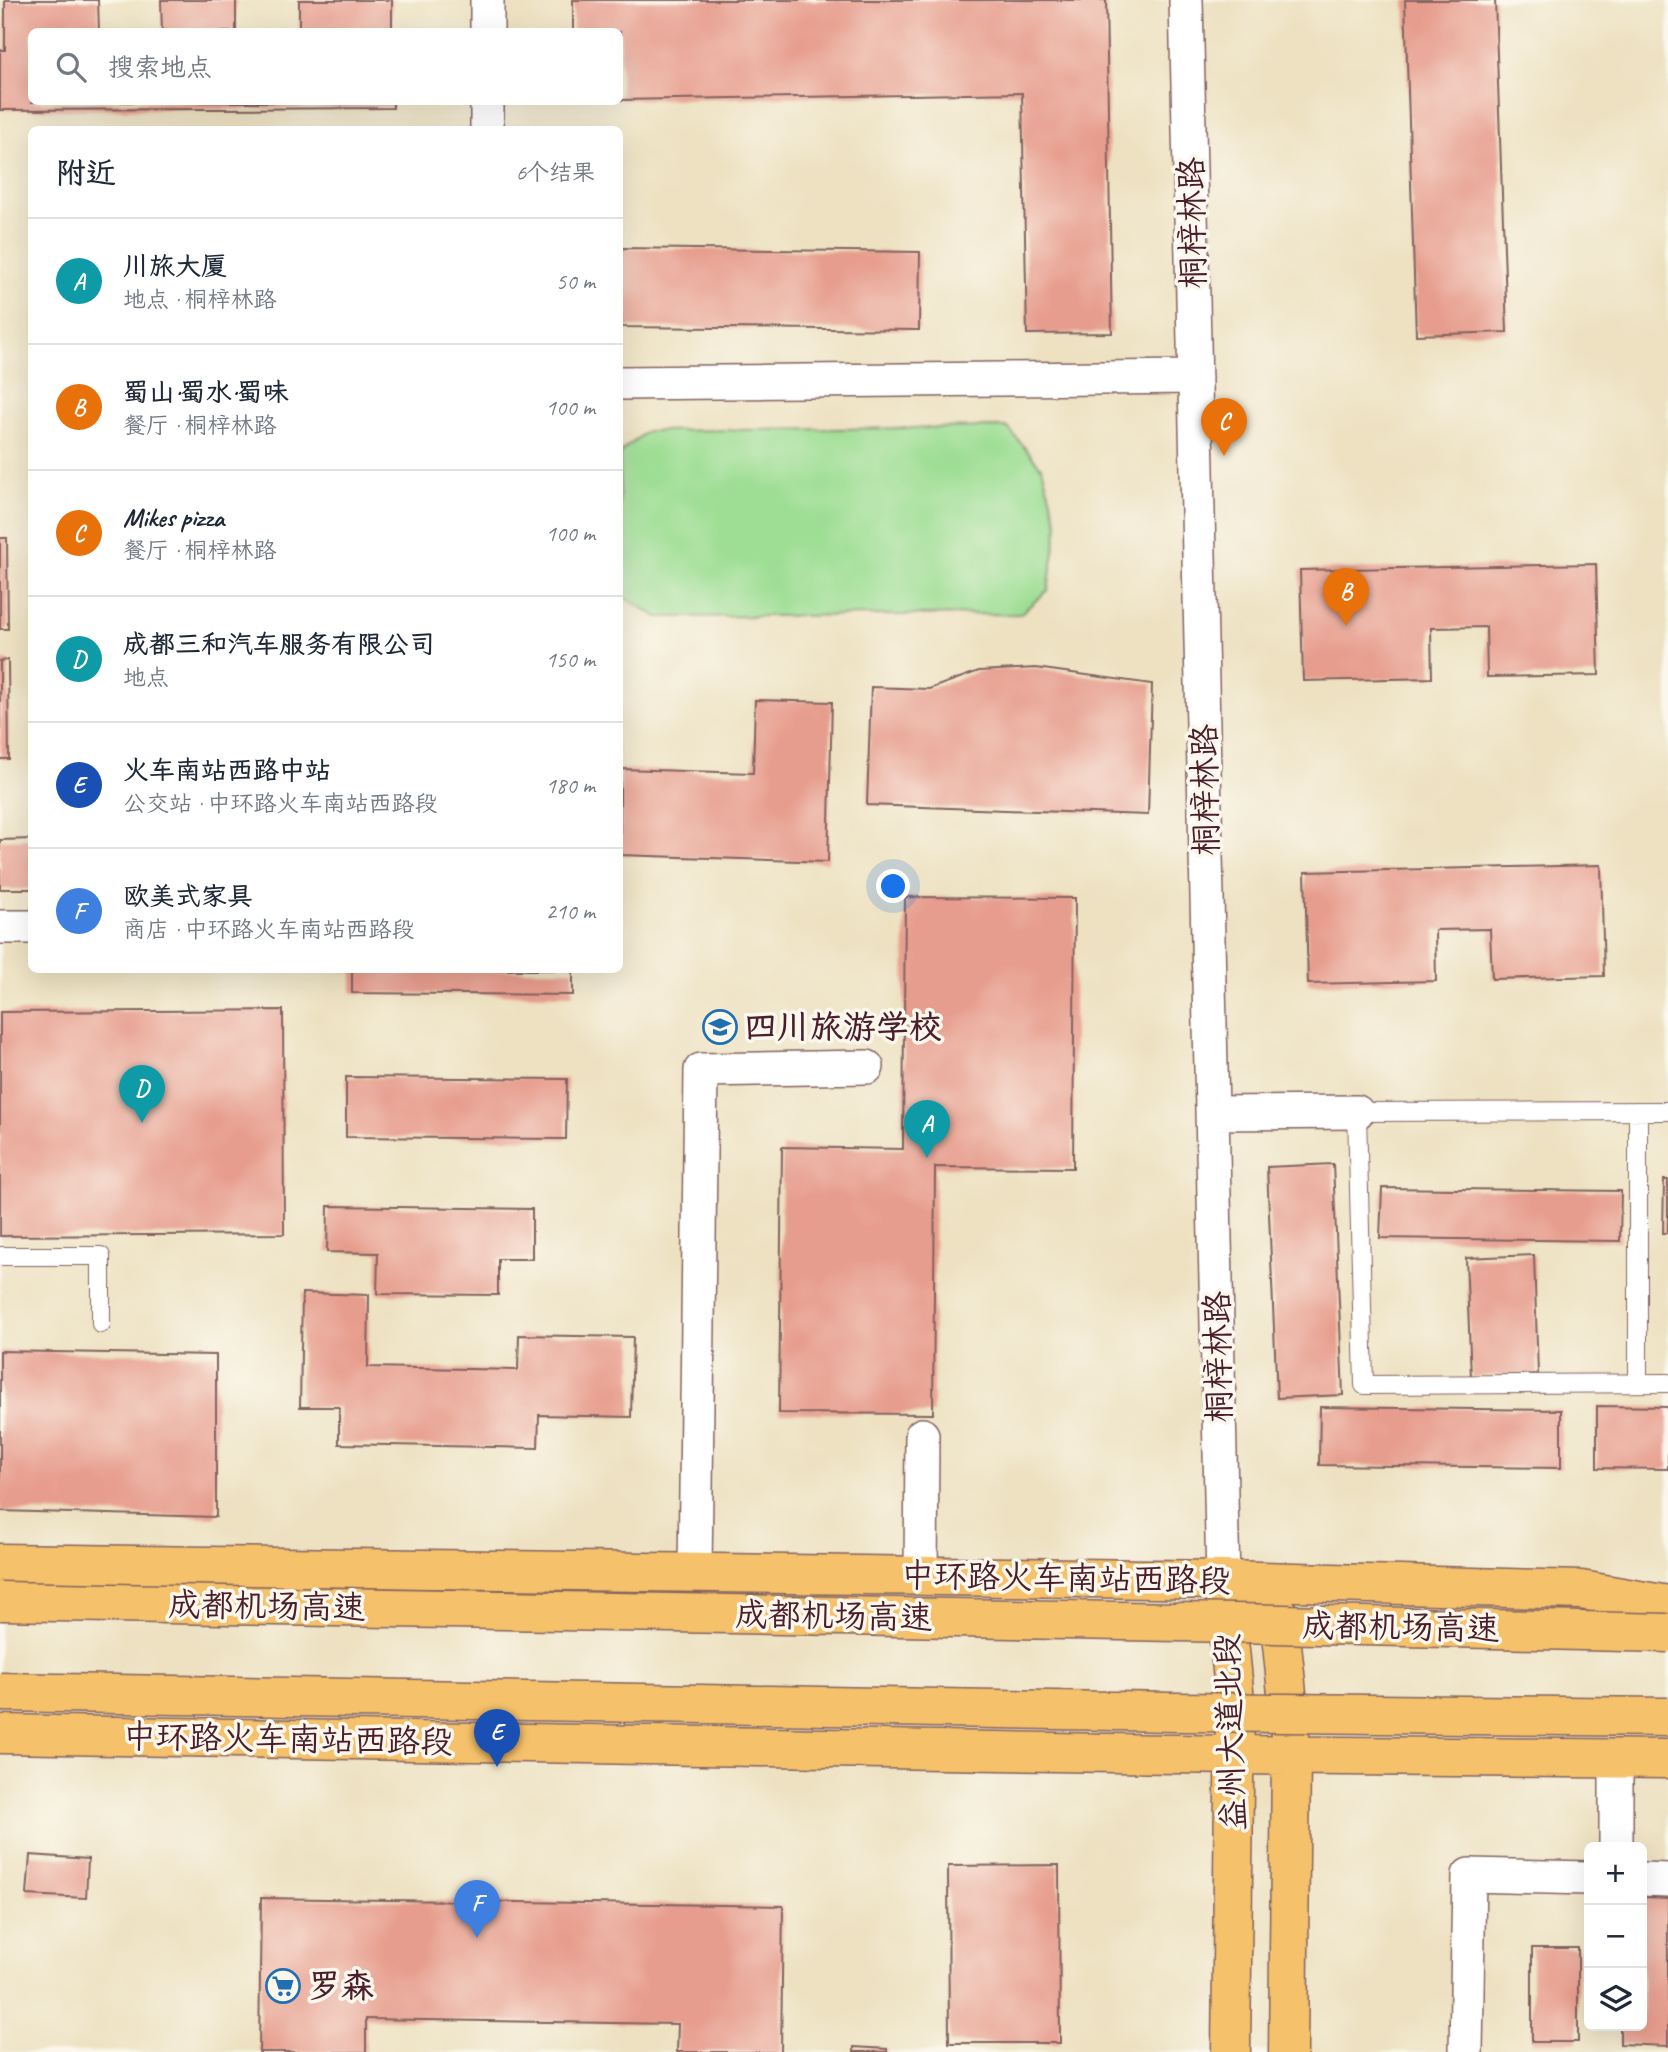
<!DOCTYPE html>
<html lang="zh">
<meta charset="utf-8">
<style>
:root{--surface:#fff;--page:#f6f6f7;--text:#1f2937;--muted:#747a83;--line:#e0e1e3;--accent:#1f6fb2}
body{margin:0;font-family:Caveat,"LXGW WenKai TC",sans-serif;background:var(--page);color:var(--text)}
.controls{position:absolute;right:21px;bottom:21px;display:grid;overflow:hidden;border-radius:10px;box-shadow:0 7px 28px #0002}
.controls button{width:63px;height:63px;display:grid;place-items:center;padding:0;border:0;border-bottom:2px solid var(--line);background:var(--surface);color:var(--text);font:35px sans-serif}
.you{position:absolute;left:894px;top:887px;width:24px;height:24px;margin:-18px;border:5px solid #fff;border-radius:50%;background:#1a73e8;box-shadow:0 0 0 10px #1a73e833}
.badge{display:grid;place-items:center;width:46px;height:46px;border-radius:50%;background:var(--accent);color:#fff;font-size:23px;font-weight:700}
.pin{position:absolute;translate:-50% -58px;filter:drop-shadow(0 2px 4px #0008)}
.pin::after{content:'';position:absolute;top:37px;width:24px;height:21px;background:inherit;clip-path:polygon(0 0,100% 0,50% 100%)}
.list{margin:0;padding:0;list-style:none}
h2{display:flex;justify-content:space-between;align-items:center;height:91px;margin:0;padding:0 28px;font-size:30px}
h2 small{font-size:23px;font-weight:400;color:var(--muted)}
.list li{display:grid;grid-template-columns:46px 1fr auto;gap:21px;align-items:center;box-sizing:border-box;height:126px;padding:0 28px;border-top:2px solid var(--line)}
.list b{display:block;font-size:26px;white-space:nowrap}
.list p{margin:0;font-size:23px;white-space:nowrap;color:var(--muted)}
.list em{font-size:23px;font-style:normal;color:var(--muted)}
.icon{flex:none;width:38px;height:38px;fill:none;stroke:currentColor;stroke-width:2;stroke-linecap:round;stroke-linejoin:round}
.map{position:relative;flex:none;width:1668px;height:2052px;overflow:hidden}
.search{position:absolute;background:var(--surface);box-shadow:0 7px 28px #0002;left:28px;top:28px;width:595px;height:77px;display:flex;align-items:center;gap:18px;box-sizing:border-box;padding:0 24px;border-radius:10px;color:var(--muted);font-size:26px}
.panel{position:absolute;background:var(--surface);box-shadow:0 7px 28px #0002;left:28px;top:126px;width:595px;height:847px;border-radius:10px}
.map>svg:first-child{display:block}
</style>
<div class="map">
<svg width="1668" height="2052" viewBox="0 0 1668 2052">
<rect width="100%" height="100%" fill="#fbf7ec"/>
<filter id="ink" filterUnits="userSpaceOnUse"><feTurbulence type="fractalNoise" baseFrequency=".0143" numOctaves="2"/><feDisplacementMap in="SourceGraphic" scale="14" xChannelSelector="R" yChannelSelector="G"/><feConvolveMatrix kernelMatrix="1 2 1 2 8 2 1 2 1" color-interpolation-filters="sRGB"/></filter>
<filter id="wash" filterUnits="userSpaceOnUse"><feTurbulence type="fractalNoise" baseFrequency=".00686" numOctaves="4" result="noise"/><feDisplacementMap in="SourceGraphic" scale="28" xChannelSelector="R" yChannelSelector="G"/><feGaussianBlur stdDeviation="1.57" result="paint"/><feColorMatrix in="noise" values="0 0 0 0 0 0 0 0 0 0 0 0 0 0 0 0 0 1.4 0 .05"/><feComposite in="paint" operator="in"/></filter>
<g filter="url(#wash)">
<rect width="100%" height="100%" fill="#ede1c1"/>
<!-- green -->
<path fill="#9ede94" stroke="#747e60" stroke-width="2" d="M 1007,427 L 1042,468 L 1058,525 L 1048,590 L 1020,614 L 658,617 L 620,595 L 620,457 L 623,450 L 647,431 Z"/>
<g id="blocks">
<!-- building -->
<path fill="#e79d8d" d="M 5,0 L 98,0 L 99,32 L 32,32 L 32,102 L 393,102 L 393,108 L 0,110 L 0,50 L 5,50 Z
M 161,0 L 236,0 L 236,32 L 162,32 Z
M 299,0 L 392,0 L 392,32 L 299,32 Z
M 573,0 L 1106,0 L 1112,333 L 1027,334 L 1022,93 L 620,100 L 620,32 L 573,32 Z
M 1405,0 L 1495,0 L 1507,332 L 1416,335 Z
M 620,248 L 920,252 L 919,330 L 620,327 Z
M 0,538 L 7,538 L 8,629 L 0,629 Z
M 1596,564 L 1599,675 L 1487,677 L 1486,627 L 1431,628 L 1432,678 L 1303,681 L 1300,570 Z
M 8,660 L 9,759 L 0,759 L 0,661 Z
M 1036,668 L 1152,684 L 1148,815 L 867,805 L 871,687 L 929,689 L 979,671 Z
M 755,700 L 832,702 L 828,862 L 620,855 L 620,769 L 753,773 Z
M 32,839 L 32,889 L 0,889 L 0,840 Z
M 1601,865 L 1604,976 L 1492,979 L 1490,929 L 1435,930 L 1436,981 L 1308,984 L 1305,872 Z
M 905,897 L 1075,898 L 1073,1168 L 935,1167 L 933,1414 L 779,1413 L 782,1147 L 903,1149 Z
M 352,970 L 573,970 L 573,995 L 352,993 Z
M 283,1010 L 284,1234 L 0,1236 L 0,1012 Z
M 346,1077 L 567,1079 L 566,1139 L 346,1137 Z
M 1333,1164 L 1343,1395 L 1277,1398 L 1267,1167 Z
M 1664,1180 L 1668,1180 L 1668,1233 L 1663,1233 Z
M 1382,1188 L 1621,1191 L 1620,1241 L 1380,1238 Z
M 328,1206 L 532,1209 L 532,1259 L 498,1259 L 498,1295 L 377,1294 L 378,1253 L 327,1252 Z
M 1534,1255 L 1538,1374 L 1471,1377 L 1466,1258 Z
M 302,1293 L 369,1295 L 368,1367 L 518,1370 L 519,1335 L 633,1337 L 631,1417 L 539,1415 L 538,1448 L 339,1444 L 339,1407 L 300,1407 Z
M 0,1351 L 216,1355 L 216,1517 L 0,1511 Z
M 1597,1406 L 1668,1407 L 1668,1469 L 1597,1468 Z
M 1320,1407 L 1561,1410 L 1561,1468 L 1319,1465 Z
M 30,1855 L 88,1859 L 86,1898 L 27,1895 Z
M 1059,1865 L 1060,2043 L 949,2043 L 948,1866 Z
M 1642,1897 L 1668,1898 L 1668,2046 L 1620,2044 L 1620,2026 L 1642,2026 Z
M 261,1898 L 783,1906 L 781,2052 L 677,2052 L 678,2024 L 366,2019 L 366,2052 L 259,2052 Z
M 1532,1948 L 1578,1948 L 1578,2042 L 1532,2042 Z
M 854,2047 L 887,2049 L 887,2052 L 854,2052 Z"/>
</g>
</g>
<g filter="url(#ink)">
<use href="#blocks" fill-opacity="0" stroke="#836360" stroke-width="2"/>
<g fill="none" stroke-linecap="round" stroke-linejoin="round">
<!-- lane casing -->
<g stroke="#836360" stroke-width="20">
<path id="lane" d="M 1638,1111 L 1638,1383
M 1668,1111 L 1357,1112 L 1364,1385 L 1668,1383
M 0,1256 L 101,1256 L 101,1324"/>
</g>
<!-- street casing -->
<g stroke="#836360" stroke-width="36">
<path id="street" d="M 1186,0 L 1223,1580
M 487,32 L 487,0
M 487,130 L 487,102
M 620,383 L 1195,377
M 0,927 L 32,927
M 1212,1113 L 1357,1112
M 695,1573 L 701,1070 L 867,1067
M 921,1576 L 922,1435
M 1616,1847 L 1616,1759
M 1642,1879 L 1668,1880
M 1466,2052 L 1469,1875 L 1589,1878"/>
</g>
<!-- primary casing -->
<g stroke="#836360" stroke-width="41">
<path id="primary" d="M 0,1563 L 1223,1580 L 1581,1590 L 1668,1605
M 1224,1589 L 1235,1701 L 1231,2052
M 1260,1603 L 1279,1615 L 1288,1703 L 1291,1755 L 1288,2052
M 0,1734 L 1235,1755 L 1668,1759"/>
</g>
<!-- lane -->
<use href="#lane" stroke="#fff" stroke-width="18"/>
<!-- street -->
<use href="#street" stroke="#fff" stroke-width="33"/>
<!-- primary -->
<use href="#primary" stroke="#f5c16b" stroke-width="38"/>
<!-- highway-bridge casing -->
<g stroke="#836360" stroke-width="41" stroke-linecap="butt">
<path id="highway-bridge" d="M 0,1601 L 1235,1623 L 1668,1633
M 0,1692 L 1176,1712 L 1668,1717"/>
</g>
<!-- highway-bridge -->
<use href="#highway-bridge" stroke="#f5c16b" stroke-width="38"/>
</g>
</g>
<!-- icons -->
<defs>
<g id="university-ring" transform="scale(1.75)"><circle r="9.5" fill="#fbf7ec" stroke="#1f6fb2" stroke-width="1.5"/><path d="M0-5L7-2L0 1L-7-2ZM-4 1L0 2.5L4 1V4Q0 6-4 4Z" fill="#1f6fb2"/></g>
<g id="supermarket-ring" transform="scale(1.75)"><circle r="9.5" fill="#fbf7ec" stroke="#1f6fb2" stroke-width="1.5"/><path d="M-6-5.5h2.5l.6 2H6L4.5 2H-2.5L-4.4-4H-6ZM-1.5 3.2a1.3 1.3 0 1 0 .1 0ZM3 3.2a1.3 1.3 0 1 0 .1 0Z" fill="#1f6fb2"/></g>
</defs>
<g fill-rule="evenodd">
<use href="#university-ring" x="720" y="1027"/>
<use href="#supermarket-ring" x="283" y="1986"/>
</g>
<g text-anchor="middle" dominant-baseline="central" stroke-width="7" stroke-linejoin="round" paint-order="stroke">
<!-- street labels -->
<g font-size="33" fill="#4a1f2b" stroke="#fbf7ec">
<text transform="translate(1192 223) rotate(-91)">桐梓林路</text>
<text transform="translate(1205 790) rotate(-91)">桐梓林路</text>
<text transform="translate(1218 1357) rotate(-91)">桐梓林路</text>
<text transform="translate(1066 1578) rotate(1)">中环路火车南站西路段</text>
<text transform="translate(267 1606) rotate(1)">成都机场高速</text>
<text transform="translate(834 1616) rotate(1)">成都机场高速</text>
<text transform="translate(1401 1627) rotate(1)">成都机场高速</text>
<text transform="translate(1230 1732) rotate(-92)">益州大道北段</text>
<text transform="translate(288 1739) rotate(1)">中环路火车南站西路段</text>
</g>
<!-- poi labels -->
<g font-size="33" font-weight="bold" fill="#4a1f2b" stroke="#fbf7ec" text-anchor="start">
<text x="744" y="1027">四川旅游学校</text>
<text x="308" y="1986">罗森</text>
</g>
</g>
</svg>
<div class="controls">
<button>+</button>
<button>−</button>
<button><svg class="icon" aria-label="layers" viewBox="0 0 24 24"><path d="M12 4l9 5-9 5-9-5zM3 14l9 5 9-5"/></svg></button>
</div>
<div class="you"></div>
<div class="pin badge" style="left:927px;top:1158px;background:#0f9aa8">A</div>
<div class="pin badge" style="left:1346px;top:626px;background:#e8710a">B</div>
<div class="pin badge" style="left:1224px;top:456px;background:#e8710a">C</div>
<div class="pin badge" style="left:142px;top:1123px;background:#0f9aa8">D</div>
<div class="pin badge" style="left:497px;top:1767px;background:#1a4fb4">E</div>
<div class="pin badge" style="left:477px;top:1938px;background:#3f7fe0">F</div>
<div class="search"><svg class="icon" aria-label="search" viewBox="0 0 24 24"><circle cx="10" cy="10" r="6"/><path d="M15 15l6 6"/></svg>搜索地点</div>
<section class="panel">
<h2>附近<small>6个结果</small></h2>
<ul class="list">
<li><span class="badge" style="background:#0f9aa8">A</span><div><b>川旅大厦</b><p>地点 · 桐梓林路</p></div><em>50 m</em></li>
<li><span class="badge" style="background:#e8710a">B</span><div><b>蜀山·蜀水·蜀味</b><p>餐厅 · 桐梓林路</p></div><em>100 m</em></li>
<li><span class="badge" style="background:#e8710a">C</span><div><b>Mikes pizza</b><p>餐厅 · 桐梓林路</p></div><em>100 m</em></li>
<li><span class="badge" style="background:#0f9aa8">D</span><div><b>成都三和汽车服务有限公司</b><p>地点</p></div><em>150 m</em></li>
<li><span class="badge" style="background:#1a4fb4">E</span><div><b>火车南站西路中站</b><p>公交站 · 中环路火车南站西路段</p></div><em>180 m</em></li>
<li><span class="badge" style="background:#3f7fe0">F</span><div><b>欧美式家具</b><p>商店 · 中环路火车南站西路段</p></div><em>210 m</em></li>
</ul>
</section>
</div>
